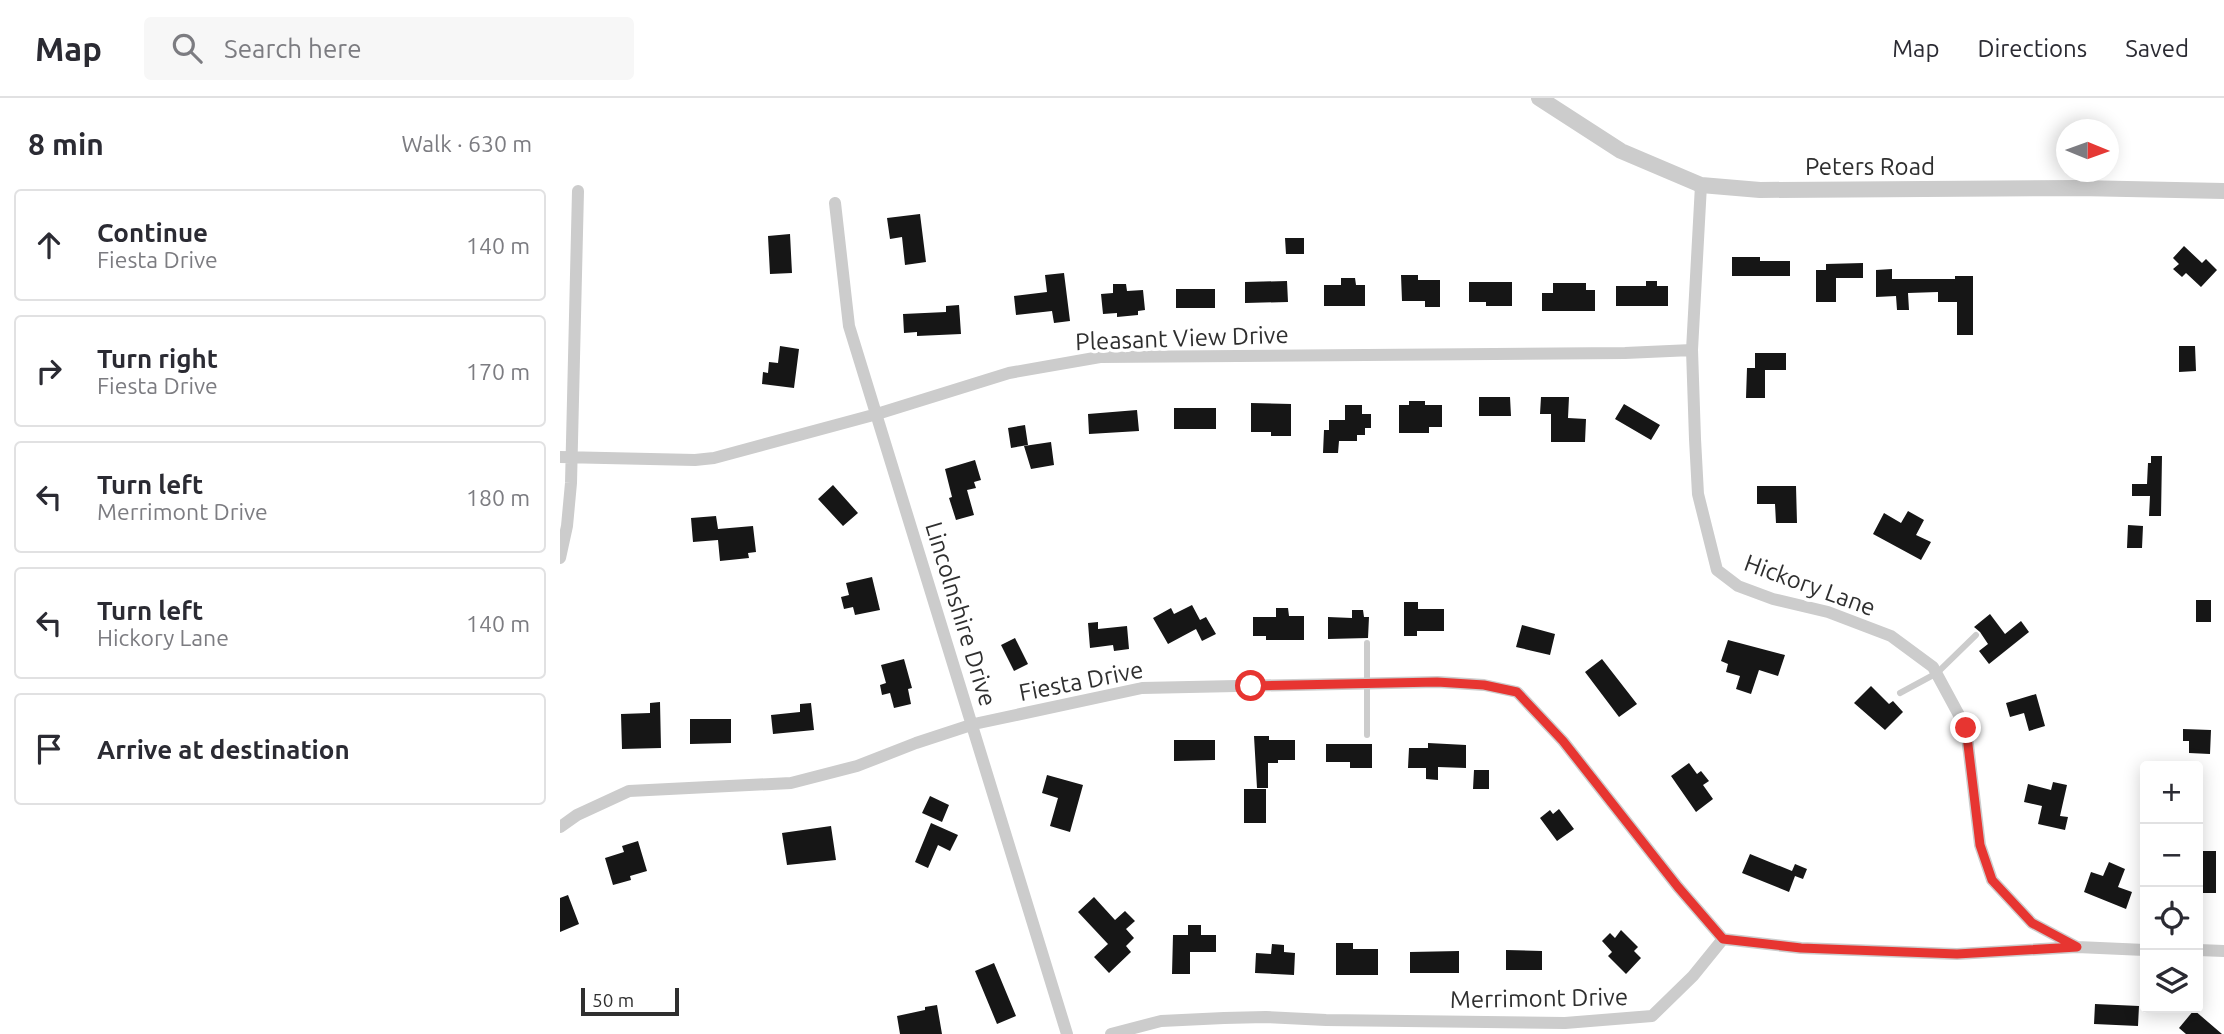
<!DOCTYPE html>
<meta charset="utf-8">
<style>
:root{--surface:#fff;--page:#f7f7f7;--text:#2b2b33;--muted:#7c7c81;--line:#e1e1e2}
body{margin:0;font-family:Ubuntu,sans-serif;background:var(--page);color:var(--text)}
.controls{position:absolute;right:21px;bottom:21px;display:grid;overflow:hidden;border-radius:7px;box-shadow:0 4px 18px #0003}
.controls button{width:63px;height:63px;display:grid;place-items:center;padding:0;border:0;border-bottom:2px solid var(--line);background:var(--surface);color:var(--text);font:35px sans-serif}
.compass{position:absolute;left:1496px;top:21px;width:63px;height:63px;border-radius:50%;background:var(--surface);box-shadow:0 4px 18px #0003;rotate:91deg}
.scale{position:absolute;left:21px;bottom:18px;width:98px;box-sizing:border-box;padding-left:7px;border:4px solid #2f2f2f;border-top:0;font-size:19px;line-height:24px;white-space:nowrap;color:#2f2f2f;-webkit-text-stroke:5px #fff;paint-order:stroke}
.stop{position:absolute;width:21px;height:21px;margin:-16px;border:5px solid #e73531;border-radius:50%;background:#fff}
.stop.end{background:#e73531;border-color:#fff;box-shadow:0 2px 7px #0008}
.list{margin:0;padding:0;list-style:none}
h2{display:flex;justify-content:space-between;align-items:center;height:91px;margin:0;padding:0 28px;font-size:30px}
h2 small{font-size:23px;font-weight:400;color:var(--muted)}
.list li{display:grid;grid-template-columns:46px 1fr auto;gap:21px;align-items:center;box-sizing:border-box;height:112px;margin:0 14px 14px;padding:0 14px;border:2px solid var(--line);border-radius:7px}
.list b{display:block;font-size:26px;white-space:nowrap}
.list p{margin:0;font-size:23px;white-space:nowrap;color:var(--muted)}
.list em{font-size:23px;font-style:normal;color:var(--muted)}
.icon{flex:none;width:38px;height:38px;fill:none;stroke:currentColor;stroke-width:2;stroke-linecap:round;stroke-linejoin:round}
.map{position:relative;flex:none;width:1664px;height:936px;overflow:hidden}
header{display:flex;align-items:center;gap:42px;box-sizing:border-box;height:98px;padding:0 35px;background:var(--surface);border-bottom:2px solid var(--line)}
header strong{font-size:33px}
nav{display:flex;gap:38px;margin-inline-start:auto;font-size:24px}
.search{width:490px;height:63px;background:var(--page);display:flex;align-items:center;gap:18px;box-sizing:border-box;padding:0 24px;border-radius:7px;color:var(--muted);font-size:26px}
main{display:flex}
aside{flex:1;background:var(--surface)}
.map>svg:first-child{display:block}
</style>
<header>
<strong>Map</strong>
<div class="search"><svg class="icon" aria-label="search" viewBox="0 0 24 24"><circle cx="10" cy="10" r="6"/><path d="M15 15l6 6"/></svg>Search here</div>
<nav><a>Map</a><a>Directions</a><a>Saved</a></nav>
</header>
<main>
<aside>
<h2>8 min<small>Walk · 630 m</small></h2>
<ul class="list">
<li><svg class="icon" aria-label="ahead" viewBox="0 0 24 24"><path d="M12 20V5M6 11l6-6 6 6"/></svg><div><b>Continue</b><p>Fiesta Drive</p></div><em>140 m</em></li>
<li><svg class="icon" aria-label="right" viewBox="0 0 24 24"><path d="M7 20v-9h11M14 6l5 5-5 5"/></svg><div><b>Turn right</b><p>Fiesta Drive</p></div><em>170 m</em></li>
<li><svg class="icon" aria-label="left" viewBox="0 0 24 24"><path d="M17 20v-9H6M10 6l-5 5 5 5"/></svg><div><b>Turn left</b><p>Merrimont Drive</p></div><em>180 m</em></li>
<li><svg class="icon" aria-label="left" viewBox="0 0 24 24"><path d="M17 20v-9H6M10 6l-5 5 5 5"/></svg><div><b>Turn left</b><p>Hickory Lane</p></div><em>140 m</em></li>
<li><svg class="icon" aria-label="arrive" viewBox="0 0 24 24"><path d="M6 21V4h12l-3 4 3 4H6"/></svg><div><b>Arrive at destination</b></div></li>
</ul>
</aside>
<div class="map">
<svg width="1664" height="936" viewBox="0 0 1664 936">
<rect width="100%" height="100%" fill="#fff"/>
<!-- building -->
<path fill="#161616" d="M 360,116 L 366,164 L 345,167 L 342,139 L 330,141 L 327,120 Z
M 230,136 L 232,175 L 210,176 L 208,138 Z
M 725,140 L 744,140 L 744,156 L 726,156 Z
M 1624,148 L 1642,165 L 1646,161 L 1657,172 L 1641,189 L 1626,175 L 1622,179 L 1613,171 L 1619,166 L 1613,160 Z
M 1172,159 L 1200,159 L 1200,163 L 1230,163 L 1230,178 L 1172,178 Z
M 1303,165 L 1303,180 L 1276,180 L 1276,204 L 1256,204 L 1256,172 L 1266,172 L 1266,166 Z
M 1332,171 L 1332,181 L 1395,181 L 1395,178 L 1413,178 L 1413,237 L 1397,237 L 1397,204 L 1378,204 L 1378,194 L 1348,195 L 1349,212 L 1337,212 L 1336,198 L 1316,199 L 1316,172 Z
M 504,175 L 510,223 L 494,225 L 492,213 L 456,217 L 454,198 L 487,194 L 485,177 Z
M 841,177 L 858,177 L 858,182 L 880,182 L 880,209 L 865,209 L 865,203 L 842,203 Z
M 781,180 L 795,180 L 796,187 L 805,187 L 805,208 L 764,208 L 764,187 L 781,187 Z
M 727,183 L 728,204 L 685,205 L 685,184 Z
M 1086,183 L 1097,183 L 1097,188 L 1108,188 L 1108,208 L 1056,208 L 1056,188 L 1086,188 Z
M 909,184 L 952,184 L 952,208 L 926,208 L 926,204 L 909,204 Z
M 993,185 L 1026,185 L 1026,192 L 1035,192 L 1035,213 L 982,213 L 982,195 L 993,195 Z
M 553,186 L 566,186 L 567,193 L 583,192 L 585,212 L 578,213 L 578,217 L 557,219 L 557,215 L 543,216 L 541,196 L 553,195 Z
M 616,191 L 655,191 L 655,210 L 616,210 Z
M 399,207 L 401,236 L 357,238 L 357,234 L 344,235 L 343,216 L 386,214 L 386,208 Z
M 220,248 L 239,251 L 234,290 L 202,286 L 203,274 L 208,275 L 209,264 L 218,265 Z
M 1619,248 L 1635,248 L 1636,273 L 1619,274 Z
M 1195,255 L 1226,255 L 1226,272 L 1205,272 L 1205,300 L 1186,300 L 1187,270 L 1195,270 Z
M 919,299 L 950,299 L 951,318 L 919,318 Z
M 981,299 L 1009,299 L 1008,320 L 1026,321 L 1025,344 L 991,344 L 991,316 L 980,316 Z
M 849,303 L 865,303 L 865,307 L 882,307 L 882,329 L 869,329 L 869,335 L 839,335 L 839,307 L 849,307 Z
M 691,305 L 731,306 L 731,338 L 711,338 L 711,334 L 691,334 Z
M 1064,306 L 1100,327 L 1091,342 L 1055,321 Z
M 785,307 L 802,307 L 802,316 L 811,316 L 811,330 L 805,330 L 805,337 L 797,337 L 797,343 L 779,343 L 778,355 L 763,355 L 764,332 L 769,332 L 769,322 L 785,322 Z
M 614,310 L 656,310 L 656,331 L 614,331 Z
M 577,312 L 579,333 L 529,336 L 528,316 Z
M 465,327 L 468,347 L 451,350 L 448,330 Z
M 491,344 L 494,367 L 471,371 L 464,348 Z
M 1591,358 L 1602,358 L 1601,418 L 1589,418 L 1590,398 L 1572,398 L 1572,386 L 1587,386 L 1588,365 L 1591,365 Z
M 415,362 L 421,382 L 414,384 L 416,390 L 407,392 L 414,417 L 396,422 L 389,400 L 392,399 L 385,371 Z
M 273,387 L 298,415 L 283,428 L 258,401 Z
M 1197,388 L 1236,388 L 1237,425 L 1216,425 L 1215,406 L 1197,406 Z
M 1348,413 L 1364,422 L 1356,437 L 1371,444 L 1361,462 L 1313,436 L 1324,415 L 1341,425 Z
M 156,418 L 158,431 L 193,428 L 196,454 L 188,455 L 189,460 L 160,463 L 158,442 L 133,444 L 131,420 Z
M 1568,427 L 1583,428 L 1582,450 L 1567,450 Z
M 312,479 L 320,512 L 295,517 L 293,509 L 284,511 L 281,499 L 289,497 L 286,485 Z
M 1636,502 L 1651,502 L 1651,524 L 1636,524 Z
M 844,504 L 858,504 L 858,511 L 884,511 L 884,533 L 857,533 L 857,538 L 844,538 Z
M 632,507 L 640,522 L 646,519 L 656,536 L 642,543 L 636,531 L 608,546 L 593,520 L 611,510 L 614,516 Z
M 716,510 L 728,510 L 729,518 L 744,518 L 744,542 L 706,542 L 706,538 L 693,538 L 693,519 L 716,519 Z
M 792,512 L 803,512 L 804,519 L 809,519 L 808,540 L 768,541 L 768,519 L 792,520 Z
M 1430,516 L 1445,536 L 1461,523 L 1469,534 L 1429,566 L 1419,553 L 1428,546 L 1420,534 L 1414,529 Z
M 538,524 L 538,531 L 567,528 L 569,551 L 554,553 L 553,547 L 530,550 L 528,525 Z
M 962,527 L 995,536 L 990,557 L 956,549 Z
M 455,540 L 468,566 L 454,573 L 441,547 Z
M 1168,542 L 1225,557 L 1218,578 L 1199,572 L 1191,596 L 1176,591 L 1180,578 L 1166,574 L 1168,566 L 1161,563 Z
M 344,561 L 352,590 L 348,591 L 351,606 L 334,610 L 330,595 L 322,597 L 320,587 L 326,585 L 321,567 Z
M 1042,561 L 1077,606 L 1059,619 L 1025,574 Z
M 1311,588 L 1329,606 L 1333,603 L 1343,614 L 1325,632 L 1294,605 Z
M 1476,596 L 1485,628 L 1469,633 L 1464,615 L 1450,619 L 1446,605 Z
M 100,604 L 101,650 L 62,651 L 61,616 L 90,615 L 90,605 Z
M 251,605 L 254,632 L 213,636 L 211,617 L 240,614 L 240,606 Z
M 130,621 L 171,621 L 171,645 L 130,646 Z
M 1623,631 L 1651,632 L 1650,656 L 1629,655 L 1629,643 L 1623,643 Z
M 694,638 L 709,638 L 709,642 L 735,642 L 735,662 L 718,662 L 718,665 L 708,665 L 708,690 L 697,690 Z
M 614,642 L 655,642 L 655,662 L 614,663 Z
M 868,645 L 906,647 L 906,670 L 878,669 L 878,682 L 866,681 L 866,670 L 848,670 L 849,650 L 868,650 Z
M 766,646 L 812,646 L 812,670 L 790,670 L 790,664 L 766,664 Z
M 1129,665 L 1137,676 L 1141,673 L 1149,683 L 1143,687 L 1153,701 L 1136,714 L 1111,678 Z
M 914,672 L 929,672 L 929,691 L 913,691 Z
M 487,677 L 523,687 L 510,734 L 490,728 L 498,700 L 482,695 Z
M 1493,684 L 1507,687 L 1500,718 L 1508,719 L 1505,732 L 1478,726 L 1482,708 L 1464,704 L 1468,686 L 1491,692 Z
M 684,691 L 706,691 L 706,725 L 684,725 Z
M 370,698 L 389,707 L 382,724 L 362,715 Z
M 999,711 L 1014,731 L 997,743 L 980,720 L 990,712 L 993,716 Z
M 371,725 L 398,737 L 390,753 L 378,747 L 368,770 L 355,764 Z
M 271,728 L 276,762 L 227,767 L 222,735 Z
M 78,743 L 87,773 L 70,778 L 71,782 L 53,787 L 45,760 L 64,754 L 62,748 Z
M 1638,753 L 1656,753 L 1656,795 L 1638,795 Z
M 1190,756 L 1232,773 L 1235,766 L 1247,771 L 1243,781 L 1235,778 L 1229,794 L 1182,775 Z
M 1549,764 L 1565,771 L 1558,789 L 1572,794 L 1566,811 L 1524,794 L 1531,774 L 1543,778 Z
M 8,797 L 19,826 L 0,834 L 0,800 Z
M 534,799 L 555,822 L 565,813 L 575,823 L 566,831 L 574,840 L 566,848 L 571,854 L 549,875 L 534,859 L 548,846 L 518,814 Z
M 628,827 L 641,827 L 641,837 L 656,837 L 656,854 L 630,854 L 630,876 L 612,876 L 613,837 L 628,837 Z
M 1061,832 L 1078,849 L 1074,853 L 1081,860 L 1066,876 L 1048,858 L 1052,854 L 1042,843 L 1050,835 L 1055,840 Z
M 776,845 L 793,845 L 793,851 L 818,851 L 818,877 L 776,877 Z
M 712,846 L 724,847 L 724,854 L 735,855 L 734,877 L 695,875 L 696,855 L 711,856 Z
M 946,852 L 982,853 L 982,872 L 946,872 Z
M 899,853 L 899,875 L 850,875 L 850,854 Z
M 434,865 L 456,918 L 437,926 L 415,873 Z
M 1535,906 L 1579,908 L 1578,928 L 1534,926 Z
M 377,907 L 382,936 L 340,936 L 337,918 L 365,912 L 365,909 Z
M 1634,912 L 1662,936 L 1626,936 L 1619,930 Z"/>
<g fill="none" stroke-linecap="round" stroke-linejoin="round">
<!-- service -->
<path stroke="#ccc" stroke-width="6" d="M 1340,595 L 1377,575 L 1416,537
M 807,637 L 807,545"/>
<!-- minor -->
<path stroke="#ccc" stroke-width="12" d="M 1141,87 L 1132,252 L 1135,341 L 1138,396 L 1157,472 L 1178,488 L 1213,501 L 1268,514 L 1331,538 L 1373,569 L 1406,630 L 1420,747 L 1432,782 L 1472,825 L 1517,849
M 275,105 L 289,228 L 507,936
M 0,359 L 135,362 L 154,360 L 317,316 L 449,275 L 540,259 L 1065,255 L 1132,252
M 0,460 L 7,428 L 11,385 L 18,93
M 0,729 L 17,717 L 69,693 L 231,685 L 297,668 L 356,645 L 414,626 L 582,590 L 878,584 L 924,587 L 957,594 L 1003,643 L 1118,789 L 1163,841
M 1163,841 L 1241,850 L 1397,856 L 1517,849 L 1585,852
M 1638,852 L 1664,853
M 551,936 L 601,923 L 664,920 L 706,919 L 766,922 L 1005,925 L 1092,918 L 1133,878 L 1163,841"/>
<!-- tertiary -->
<path stroke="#ccc" stroke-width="16" d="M 979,0 L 1061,53 L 1141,87 L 1200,92 L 1519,90 L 1664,93"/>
</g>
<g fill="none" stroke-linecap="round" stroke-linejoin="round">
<!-- route -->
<path stroke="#e73531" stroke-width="9" d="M 691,588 L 877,584 L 924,587 L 957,594 L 1003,643 L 1118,789 L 1163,841 L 1241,850 L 1397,856 L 1517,849 L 1472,825 L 1432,782 L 1420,747 L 1406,630"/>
</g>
<g text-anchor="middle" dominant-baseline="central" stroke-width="7" stroke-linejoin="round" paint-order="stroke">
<!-- street labels -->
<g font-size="24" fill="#2f2f2f" stroke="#fff">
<text x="1310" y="68">Peters Road</text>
<text transform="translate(622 240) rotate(-2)">Pleasant View Drive</text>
<text transform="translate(1250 487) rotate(20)">Hickory Lane</text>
<text transform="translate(401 516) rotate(73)">Lincolnshire Drive</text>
<text transform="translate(521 583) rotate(-11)">Fiesta Drive</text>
<text transform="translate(979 900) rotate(-1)">Merrimont Drive</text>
</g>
</g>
</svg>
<div class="controls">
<button>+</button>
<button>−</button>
<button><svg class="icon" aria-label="locate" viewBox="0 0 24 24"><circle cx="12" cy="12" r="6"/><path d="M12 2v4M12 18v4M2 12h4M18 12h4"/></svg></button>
<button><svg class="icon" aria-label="layers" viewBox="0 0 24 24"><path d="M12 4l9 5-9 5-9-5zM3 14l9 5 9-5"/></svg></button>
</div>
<svg class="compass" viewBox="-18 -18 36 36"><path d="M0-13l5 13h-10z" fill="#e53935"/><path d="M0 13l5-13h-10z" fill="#7c7c81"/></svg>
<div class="scale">50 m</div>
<div class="stop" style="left:691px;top:588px"></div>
<div class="stop end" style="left:1406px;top:630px"></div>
</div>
</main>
